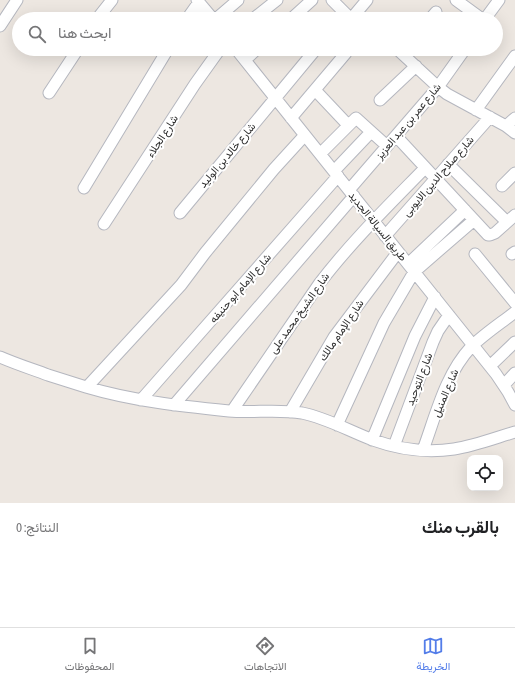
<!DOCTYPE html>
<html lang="ar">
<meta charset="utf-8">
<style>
:root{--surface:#fff;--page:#f2f2f2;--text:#202124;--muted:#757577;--line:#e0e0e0;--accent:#537de9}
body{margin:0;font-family:"Asap Condensed",Vazirmatn,sans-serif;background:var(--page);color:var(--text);direction:rtl}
.controls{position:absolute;right:12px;bottom:12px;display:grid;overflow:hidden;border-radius:8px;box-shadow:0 4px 16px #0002}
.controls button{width:36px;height:36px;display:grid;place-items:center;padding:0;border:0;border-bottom:1px solid var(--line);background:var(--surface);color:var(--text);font:20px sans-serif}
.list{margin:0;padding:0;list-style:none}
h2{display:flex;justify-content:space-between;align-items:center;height:52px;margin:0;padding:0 16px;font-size:17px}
h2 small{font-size:13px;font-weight:400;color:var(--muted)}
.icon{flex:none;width:22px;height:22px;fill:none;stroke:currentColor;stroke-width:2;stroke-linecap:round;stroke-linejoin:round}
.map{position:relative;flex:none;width:515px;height:503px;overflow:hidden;direction:ltr}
.search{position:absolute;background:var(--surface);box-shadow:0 4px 16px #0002;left:12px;right:12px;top:12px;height:44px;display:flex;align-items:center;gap:10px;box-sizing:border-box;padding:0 14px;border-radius:22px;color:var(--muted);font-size:15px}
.sheet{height:124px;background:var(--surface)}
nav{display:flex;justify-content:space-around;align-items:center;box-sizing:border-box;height:56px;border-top:1px solid var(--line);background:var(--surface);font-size:11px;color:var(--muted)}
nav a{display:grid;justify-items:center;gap:2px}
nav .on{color:var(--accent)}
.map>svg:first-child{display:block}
</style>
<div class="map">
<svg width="515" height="503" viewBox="0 0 515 503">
<rect width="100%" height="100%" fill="#ede7e1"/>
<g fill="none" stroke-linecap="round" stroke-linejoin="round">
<!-- minor casing -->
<g stroke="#b5b7bf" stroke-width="13">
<path id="minor" d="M 197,0 L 213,19
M 332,0 L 351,19
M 456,0 L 482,19
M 97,19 L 112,0
M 187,19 L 199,2
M 216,19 L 238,0
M 253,19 L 277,0
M 291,19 L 312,0
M 351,19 L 367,0
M 430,19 L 436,12
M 485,19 L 499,0
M 0,26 L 17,0
M 236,49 L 496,374 L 508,392 L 515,405
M 397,49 L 438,87 L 447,94 L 506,126 L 515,133
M 245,60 L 257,49
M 315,90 L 348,125
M 49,93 L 78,49
M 380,100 L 416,66
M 476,110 L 515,56
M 291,118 L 346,53
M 506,126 L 515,118
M 396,136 L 488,235 L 490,235 L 495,233 L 515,215
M 320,154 L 356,118 L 387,146
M 448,164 L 507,222
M 334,171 L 371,132
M 502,186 L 515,173
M 84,188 L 168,49
M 349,190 L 438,87 L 465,49
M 180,213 L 316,49
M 104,224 L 195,84 L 220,49
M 385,236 L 490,117
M 475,254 L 515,303
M 512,254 L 515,252
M 408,264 L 465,210
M 0,357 C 16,364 32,369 48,375 C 61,379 73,383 86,387 C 133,401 181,406 229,411 C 253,413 278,409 302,413 C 327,418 349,431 373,440 C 398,449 427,453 454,449 C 474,446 495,438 515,432
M 490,366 L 515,342
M 504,385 L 515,373
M 87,387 L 181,285 L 205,253 L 274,169 L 305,135
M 141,400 L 338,176
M 174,405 L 354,196
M 232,411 L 319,284 C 351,242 389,205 425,168
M 290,412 L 334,337 L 398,252
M 337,425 L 384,323 L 414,272 L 474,220
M 372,440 L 415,336 L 435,297
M 394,446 L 433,342 L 438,331 L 449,315
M 423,450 C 436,415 445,375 471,347 C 484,334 501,323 515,312"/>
</g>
<!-- minor -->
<use href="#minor" stroke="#fff" stroke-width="11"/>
</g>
<g text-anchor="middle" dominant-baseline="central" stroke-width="4" stroke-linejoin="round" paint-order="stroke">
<!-- street labels -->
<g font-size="11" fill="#2d2d2d" stroke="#fff">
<text transform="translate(408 121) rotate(-50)">شارع عمر بن عبد العزيز</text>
<text transform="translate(162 136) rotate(-57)">شارع الجلاء</text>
<text transform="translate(227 155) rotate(-50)">شارع خالد بن الوليد</text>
<text transform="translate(438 176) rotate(-49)">شارع صلاح الدين الايوبى</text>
<text transform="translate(378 226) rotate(51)">طريق السيالة الجديد</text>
<text transform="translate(240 288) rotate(-49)">شارع الإمام ابو حنيفه</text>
<text transform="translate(299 313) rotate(-55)">شارع الشيخ محمد على</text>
<text transform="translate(341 330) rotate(-56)">شارع الإمام مالك</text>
<text transform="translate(419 379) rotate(-69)">شارع التوحيد</text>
<text transform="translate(445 393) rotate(-67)">شارع المنيل</text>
</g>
</g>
</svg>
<div class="controls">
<button><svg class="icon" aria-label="locate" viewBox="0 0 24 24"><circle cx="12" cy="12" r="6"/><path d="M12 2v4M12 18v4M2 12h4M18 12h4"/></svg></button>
</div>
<div class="search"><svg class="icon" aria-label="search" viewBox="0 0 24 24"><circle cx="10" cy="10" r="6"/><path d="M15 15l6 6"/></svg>ابحث هنا</div>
</div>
<section class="sheet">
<h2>بالقرب منك<small>النتائج: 0</small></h2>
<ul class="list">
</ul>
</section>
<nav>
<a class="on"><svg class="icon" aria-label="map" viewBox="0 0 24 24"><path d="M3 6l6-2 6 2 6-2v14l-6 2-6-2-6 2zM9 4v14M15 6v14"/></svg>الخريطة</a>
<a><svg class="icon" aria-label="directions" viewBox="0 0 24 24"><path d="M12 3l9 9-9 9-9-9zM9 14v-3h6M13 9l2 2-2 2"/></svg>الاتجاهات</a>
<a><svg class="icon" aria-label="saved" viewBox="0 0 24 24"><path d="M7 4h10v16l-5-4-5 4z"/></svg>المحفوظات</a>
</nav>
